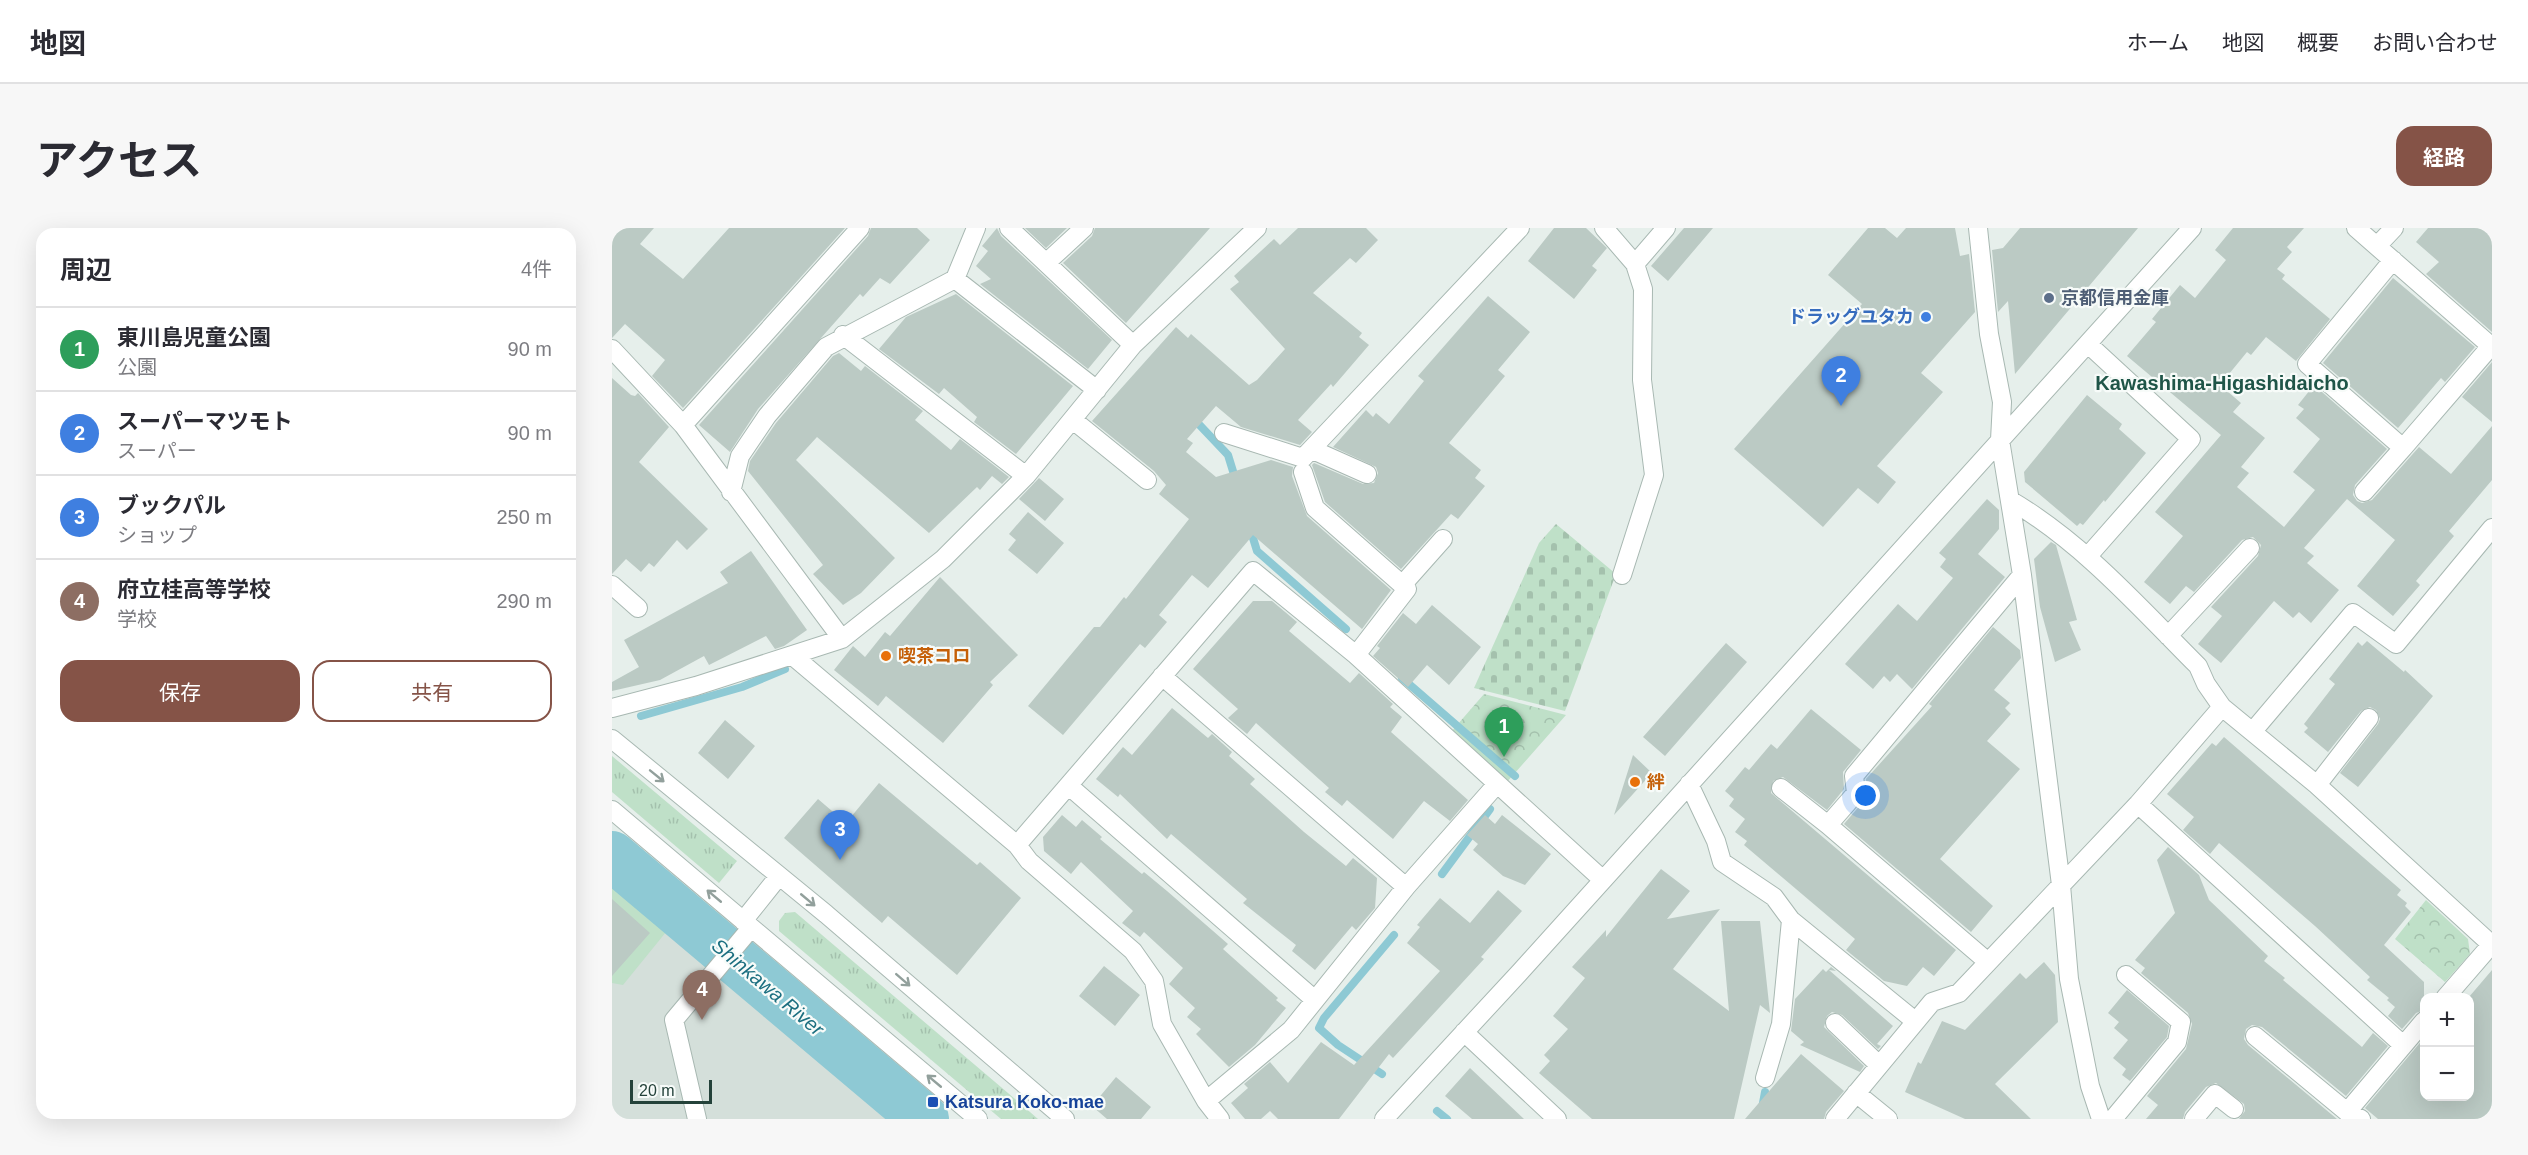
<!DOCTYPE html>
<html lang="ja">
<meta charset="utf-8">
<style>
:root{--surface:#fff;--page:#f7f7f7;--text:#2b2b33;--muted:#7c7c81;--line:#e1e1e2;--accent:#855347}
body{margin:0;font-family:Helvetica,"Noto Sans JP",sans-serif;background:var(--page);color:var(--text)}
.controls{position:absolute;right:18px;bottom:18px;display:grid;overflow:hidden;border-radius:12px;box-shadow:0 6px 24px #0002}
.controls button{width:54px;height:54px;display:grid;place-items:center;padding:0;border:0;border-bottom:2px solid var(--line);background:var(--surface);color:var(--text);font:30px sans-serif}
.scale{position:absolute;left:18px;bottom:15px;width:82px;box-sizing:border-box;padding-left:6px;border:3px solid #24423a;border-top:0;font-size:16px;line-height:21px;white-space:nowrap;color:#24423a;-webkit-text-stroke:4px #f7fbf9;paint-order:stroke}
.you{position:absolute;left:1254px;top:568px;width:21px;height:21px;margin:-15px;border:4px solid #fff;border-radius:50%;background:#1a73e8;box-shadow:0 0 0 9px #1a73e833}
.badge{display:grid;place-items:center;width:39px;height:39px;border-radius:50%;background:var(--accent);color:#fff;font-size:20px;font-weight:700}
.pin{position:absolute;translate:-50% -50px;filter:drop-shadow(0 2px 3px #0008)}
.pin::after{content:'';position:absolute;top:32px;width:21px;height:18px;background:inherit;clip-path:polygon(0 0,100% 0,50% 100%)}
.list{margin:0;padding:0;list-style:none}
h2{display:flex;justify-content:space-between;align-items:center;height:78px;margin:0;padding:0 24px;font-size:26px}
h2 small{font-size:20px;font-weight:400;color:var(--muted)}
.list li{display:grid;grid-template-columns:39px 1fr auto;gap:18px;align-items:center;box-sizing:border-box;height:84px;padding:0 24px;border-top:2px solid var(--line)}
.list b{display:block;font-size:22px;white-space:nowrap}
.list p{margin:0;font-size:20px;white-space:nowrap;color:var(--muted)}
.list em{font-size:20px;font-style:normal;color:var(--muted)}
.actions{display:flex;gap:12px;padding:18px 24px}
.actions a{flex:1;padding:14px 0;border:2px solid var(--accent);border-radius:18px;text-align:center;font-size:21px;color:var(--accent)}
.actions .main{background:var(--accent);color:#fff}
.map{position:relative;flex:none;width:1880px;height:891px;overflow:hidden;border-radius:18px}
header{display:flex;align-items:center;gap:36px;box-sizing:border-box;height:84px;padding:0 30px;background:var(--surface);border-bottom:2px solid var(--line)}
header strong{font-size:28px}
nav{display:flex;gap:33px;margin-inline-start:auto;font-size:21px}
.intro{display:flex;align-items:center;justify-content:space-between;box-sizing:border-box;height:144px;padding:0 36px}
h1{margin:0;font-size:42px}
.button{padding:15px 27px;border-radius:18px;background:var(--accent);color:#fff;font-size:21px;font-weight:700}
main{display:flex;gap:36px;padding:0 36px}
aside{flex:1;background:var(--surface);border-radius:18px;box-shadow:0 6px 24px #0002}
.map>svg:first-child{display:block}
</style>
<header>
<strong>地図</strong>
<nav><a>ホーム</a><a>地図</a><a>概要</a><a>お問い合わせ</a></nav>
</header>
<div class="intro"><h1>アクセス</h1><a class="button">経路</a></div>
<main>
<aside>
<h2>周辺<small>4件</small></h2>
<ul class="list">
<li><span class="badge" style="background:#2e9e5b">1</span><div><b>東川島児童公園</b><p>公園</p></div><em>90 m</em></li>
<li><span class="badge" style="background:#3f7fe0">2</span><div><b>スーパーマツモト</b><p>スーパー</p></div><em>90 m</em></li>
<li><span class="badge" style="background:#3f7fe0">3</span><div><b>ブックパル</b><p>ショップ</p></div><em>250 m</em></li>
<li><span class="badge" style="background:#8d6e63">4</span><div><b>府立桂高等学校</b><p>学校</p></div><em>290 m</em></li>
</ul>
<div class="actions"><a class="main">保存</a><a>共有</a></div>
</aside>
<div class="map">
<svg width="1880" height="891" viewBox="0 0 1880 891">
<defs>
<pattern id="grass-tufts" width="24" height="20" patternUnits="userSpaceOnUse" patternTransform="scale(1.5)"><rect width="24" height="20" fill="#bfe0c8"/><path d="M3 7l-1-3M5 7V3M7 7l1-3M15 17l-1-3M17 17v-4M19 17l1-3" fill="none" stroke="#a4c1ad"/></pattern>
<pattern id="cemetery-stones" width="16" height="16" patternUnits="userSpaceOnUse" patternTransform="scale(1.5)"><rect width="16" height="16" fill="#bfe0c8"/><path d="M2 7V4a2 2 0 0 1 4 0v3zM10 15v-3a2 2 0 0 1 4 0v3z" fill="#a4c1ad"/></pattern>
<pattern id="park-crowns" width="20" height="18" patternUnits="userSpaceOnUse" patternTransform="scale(1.5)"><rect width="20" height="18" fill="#bfe0c8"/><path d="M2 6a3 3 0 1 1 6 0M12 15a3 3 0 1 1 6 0" fill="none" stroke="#a4c1ad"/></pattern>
</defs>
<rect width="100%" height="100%" fill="#e6efeb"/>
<!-- built -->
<path fill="#d4dfda" d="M 0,639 L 63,693 L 296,891 L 0,891 Z"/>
<!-- grass -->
<path fill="url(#grass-tufts)" d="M 0,528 L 125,633 L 107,655 L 0,564 Z
M 183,684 L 410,877 L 426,891 L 389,891 L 167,703 L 167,693 L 173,685 Z"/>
<!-- cemetery -->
<path fill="url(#cemetery-stones)" d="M 944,296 L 1004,346 L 953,483 L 862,460 L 927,315 Z"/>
<!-- park -->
<path fill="url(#park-crowns)" d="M 872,466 L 954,487 L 895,554 L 839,504 Z
M 1814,672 L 1856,711 L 1858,726 L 1833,754 L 1783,711 Z"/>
<!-- garden -->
<path fill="#bfe0c8" d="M 0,639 L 63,693 L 11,757 L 0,755 Z"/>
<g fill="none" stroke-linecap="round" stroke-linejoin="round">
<!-- stream -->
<path stroke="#8ec9d4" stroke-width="8" d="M 580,189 L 616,227 L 624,253
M 637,297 L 645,323 L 734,401
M 790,450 L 903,548
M 29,488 L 130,459 L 173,441
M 830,646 L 878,581
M 770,846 L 726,817 L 707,800 L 712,790 L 782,707
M 825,883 L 835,891
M 1148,891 L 1153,864"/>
<!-- river -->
<path stroke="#8ec9d4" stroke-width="50" d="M 0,628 L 312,891"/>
</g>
<!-- building -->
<path fill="#bbcac4" d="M 0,0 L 42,0 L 28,16 L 71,51 L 117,0 L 233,0 L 71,180 L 40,148 L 53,132 L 13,96 L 0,110 Z
M 259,0 L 305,0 L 318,12 L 278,56 L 268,50 L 251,69 L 248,66 L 146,181 L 118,224 L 87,197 L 256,8 Z
M 385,0 L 389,8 L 500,112 L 476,141 L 368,56 L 379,51 L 364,38 L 376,23 L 370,18 Z
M 413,0 L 455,0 L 434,20 Z
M 483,0 L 598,0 L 514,95 L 451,35 L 480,8 Z
M 686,0 L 754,0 L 766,12 L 744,35 L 738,30 L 701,65 L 750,105 L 747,109 L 757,117 L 721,159 L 719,156 L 686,192 L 700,204 L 688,217 L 629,199 L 604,178 L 575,211 L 581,215 L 574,224 L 604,249 L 659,232 L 681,239 L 680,248 L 695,288 L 779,362 L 750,401 L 641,307 L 596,360 L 580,347 L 547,387 L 555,394 L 533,420 L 528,416 L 451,507 L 416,478 L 482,399 L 488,399 L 512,369 L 514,371 L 577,291 L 547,266 L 554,257 L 542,243 L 480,193 L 564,99 L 576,110 L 579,106 L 637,157 L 645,152 L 673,121 L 618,61 L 627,54 L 622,48 L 662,11 L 668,17 Z
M 942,0 L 974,0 L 995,20 L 980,38 L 985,42 L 962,71 L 916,33 Z
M 1072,0 L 1101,0 L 1056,53 L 1039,38 Z
M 1256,0 L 1273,0 L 1285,10 L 1294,0 L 1343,0 L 1348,28 L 1357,26 L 1363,84 L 1309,145 L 1331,164 L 1265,238 L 1284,254 L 1266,276 L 1246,260 L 1211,299 L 1122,221 L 1250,76 L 1216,47 Z
M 1408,0 L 1526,0 L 1403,146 L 1396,73 L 1386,84 L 1380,22 L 1391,20 Z
M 1621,0 L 1692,0 L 1675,19 L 1680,24 L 1665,41 L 1673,47 L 1670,51 L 1718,91 L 1684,133 L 1654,109 L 1639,127 L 1635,124 L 1608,157 L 1629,175 L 1621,184 L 1653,210 L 1629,239 L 1637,245 L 1625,259 L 1672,299 L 1703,262 L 1681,244 L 1708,211 L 1684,190 L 1692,181 L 1686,177 L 1702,157 L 1775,221 L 1743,257 L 1741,267 L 1745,273 L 1750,275 L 1760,272 L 1807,219 L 1839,246 L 1880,198 L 1880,252 L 1837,303 L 1842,308 L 1804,353 L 1808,357 L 1781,388 L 1745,358 L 1783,312 L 1735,271 L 1692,320 L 1702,328 L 1695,335 L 1727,362 L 1699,395 L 1687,384 L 1681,390 L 1662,373 L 1609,435 L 1586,416 L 1610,388 L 1599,379 L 1646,328 L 1649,317 L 1641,309 L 1630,312 L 1582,364 L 1574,358 L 1558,376 L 1532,354 L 1571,308 L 1543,284 L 1609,207 L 1515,128 L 1544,94 L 1540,91 L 1568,57 L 1583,70 L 1614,32 L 1603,22 Z
M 1816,0 L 1880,0 L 1880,104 L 1814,46 L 1827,34 L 1804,14 Z
M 1781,50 L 1863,119 L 1833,154 L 1829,150 L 1786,200 L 1711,135 Z
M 344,66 L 461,158 L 404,226 L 362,194 L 365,189 L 332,160 L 327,166 L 267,121 L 294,89 Z
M 876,68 L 918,104 L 886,142 L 893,148 L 837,215 L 869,242 L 863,250 L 873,258 L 846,291 L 839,286 L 789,341 L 713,274 L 700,237 L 702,235 L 751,256 L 762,255 L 766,245 L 764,239 L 721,219 L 754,182 L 761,189 L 764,185 L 777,196 L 812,153 L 806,148 Z
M 227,125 L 249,143 L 253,138 L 311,183 L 303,192 L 339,222 L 348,211 L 397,249 L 390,256 L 380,248 L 368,262 L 365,259 L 317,305 L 205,209 L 184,232 L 283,330 L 249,365 L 231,377 L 201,346 L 211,337 L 136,243 L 138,233 L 164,195 L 221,128 Z
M 1880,134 L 1880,194 L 1850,169 Z
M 0,150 L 19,167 L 23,168 L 26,165 L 57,199 L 27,234 L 96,301 L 75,322 L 65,312 L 42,339 L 37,335 L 29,344 L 14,331 L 0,346 Z
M 1475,167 L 1510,196 L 1507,201 L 1534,225 L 1493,274 L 1492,272 L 1471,297 L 1468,295 L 1465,298 L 1413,254 L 1412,244 Z
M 427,250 L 452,271 L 433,293 L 407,271 Z
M 1375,271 L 1387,282 L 1387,301 L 1366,326 L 1393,349 L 1300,461 L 1285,446 L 1278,454 L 1272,448 L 1261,461 L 1233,436 L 1286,376 L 1305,393 L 1341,350 L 1328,339 L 1334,331 L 1327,325 Z
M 416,284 L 452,315 L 425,346 L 396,322 L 404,312 L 397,306 Z
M 1439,314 L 1444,317 L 1465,392 L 1457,394 L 1469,422 L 1443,434 L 1428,379 L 1422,331 Z
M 139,323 L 195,402 L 172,418 L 163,421 L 154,408 L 97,437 L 92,428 L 48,452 L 0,463 L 0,454 L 27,439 L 12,412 L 116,355 L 108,344 Z
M 328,349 L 406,427 L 378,454 L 381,457 L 331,515 L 274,468 L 266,478 L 222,442 L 241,418 L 253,429 L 273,404 L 278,408 Z
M 641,373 L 660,373 L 685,394 L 677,403 L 738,455 L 747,445 L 781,476 L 778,479 L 790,489 L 779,504 L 856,572 L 838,593 L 812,573 L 781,611 L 735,572 L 730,578 L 713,564 L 717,560 L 644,495 L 635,506 L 616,490 L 626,481 L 581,441 Z
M 820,377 L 869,419 L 837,457 L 815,437 L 796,459 L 761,428 L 768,420 L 765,418 L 791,385 L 804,396 Z
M 1381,399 L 1408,422 L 1409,430 L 1382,462 L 1398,475 L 1393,480 L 1399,486 L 1375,513 L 1408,541 L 1328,631 L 1381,678 L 1359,704 L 1232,596 L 1255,569 L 1254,551 L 1320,478 L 1317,476 Z
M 1755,413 L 1792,444 L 1793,442 L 1821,468 L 1746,559 L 1728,545 L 1766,496 L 1768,491 L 1764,482 L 1758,479 L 1749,483 L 1716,524 L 1692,504 L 1696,500 L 1692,496 L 1723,456 L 1717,451 L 1746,414 L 1750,418 Z
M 1114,415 L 1135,434 L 1053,528 L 1031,509 Z
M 560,480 L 596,510 L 600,506 L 620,524 L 617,528 L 643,551 L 638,556 L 692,604 L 734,638 L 741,630 L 765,650 L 763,680 L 744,702 L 740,698 L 703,742 L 680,723 L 684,717 L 631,675 L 635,671 L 559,606 L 555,611 L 508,566 L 506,569 L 484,551 L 511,519 L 520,527 Z
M 1199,481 L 1249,522 L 1231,544 L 1232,561 L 1215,582 L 1171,549 L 1161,553 L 1159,565 L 1344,722 L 1322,748 L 1311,739 L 1295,758 L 1272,753 L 1234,722 L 1243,711 L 1132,617 L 1135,613 L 1123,604 L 1133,591 L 1117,578 L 1122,571 L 1113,563 L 1133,539 L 1137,542 L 1159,516 L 1165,521 Z
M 113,492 L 143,518 L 116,551 L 86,525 Z
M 1612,509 L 1789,662 L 1785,667 L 1795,675 L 1793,678 L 1799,684 L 1772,717 L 1812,754 L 1812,782 L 1804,785 L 1790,801 L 1776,788 L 1783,779 L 1775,772 L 1777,770 L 1755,752 L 1758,749 L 1703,698 L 1607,615 L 1598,626 L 1571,602 L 1582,589 L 1555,566 L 1600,515 L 1604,518 Z
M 1021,527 L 1040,545 L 1002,587 Z
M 267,555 L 365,637 L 368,634 L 409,670 L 345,747 L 276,688 L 270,695 L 172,610 L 206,571 L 234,595 Z
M 450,587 L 464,599 L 470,592 L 490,609 L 488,611 L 530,646 L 532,644 L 555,663 L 616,716 L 611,721 L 666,770 L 664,772 L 674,780 L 643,817 L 617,839 L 584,806 L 589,801 L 575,789 L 583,780 L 557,756 L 571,740 L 532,704 L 528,709 L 510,695 L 521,683 L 469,634 L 459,646 L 432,623 L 431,609 Z
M 873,587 L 883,596 L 890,587 L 939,626 L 913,657 L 891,648 L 861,622 L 866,616 L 855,607 Z
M 1556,619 L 1587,647 L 1597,672 L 1656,728 L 1652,733 L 1673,750 L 1671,752 L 1750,819 L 1761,805 L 1776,818 L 1734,868 L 1650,799 L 1640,797 L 1634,801 L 1632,811 L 1636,817 L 1725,891 L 1627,891 L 1633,883 L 1632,876 L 1604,855 L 1594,859 L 1573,884 L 1571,891 L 1534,891 L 1546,877 L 1535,868 L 1574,821 L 1580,796 L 1576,785 L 1529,745 L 1533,740 L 1523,732 L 1563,685 L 1545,632 Z
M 1049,641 L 1078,663 L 1055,691 L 1108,681 L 1061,741 L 1117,783 L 1109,693 L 1148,693 L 1158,785 L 1148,777 L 1122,891 L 980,891 L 927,845 L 938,833 L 932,827 L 956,801 L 941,788 L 973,750 L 960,739 L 994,702 L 994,709 Z
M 886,662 L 910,683 L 869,729 L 872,731 L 781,830 L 777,826 L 727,891 L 666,891 L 658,883 L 649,891 L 633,891 L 619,875 L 636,860 L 632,856 L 658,834 L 676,855 L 709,814 L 742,837 L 828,743 L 795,715 L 808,699 L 805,697 L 828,670 L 858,695 Z
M 0,671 L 38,705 L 0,748 Z
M 1432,734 L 1443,747 L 1446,794 L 1383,856 L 1419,891 L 1353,891 L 1293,864 L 1306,834 L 1309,836 L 1330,793 L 1353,802 L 1408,745 L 1414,751 Z
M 492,738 L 528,767 L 503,798 L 467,768 Z
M 1219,739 L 1224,743 L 1217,742 L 1281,798 L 1265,816 L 1269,818 L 1266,821 L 1230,787 L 1220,784 L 1215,788 L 1212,799 L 1252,838 L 1248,844 L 1188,817 L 1192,814 L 1179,803 L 1183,771 L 1211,741 L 1214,744 Z
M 1880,742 L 1880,891 L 1766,891 L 1753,880 L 1812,810 L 1812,868 L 1857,868 L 1857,769 Z
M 1515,762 L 1557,798 L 1555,809 L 1518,853 L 1510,847 L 1514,841 L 1501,830 L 1516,812 L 1502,800 L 1507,794 L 1496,785 Z
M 1189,826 L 1232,863 L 1214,884 L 1212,891 L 1133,891 Z
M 858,840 L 912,891 L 860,891 L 833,868 Z
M 504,849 L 539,879 L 529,891 L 495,891 L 480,878 Z"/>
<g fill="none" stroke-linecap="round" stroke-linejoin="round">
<!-- minor casing -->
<g stroke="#a8b8b2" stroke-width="20">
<path id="minor" d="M 397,0 L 521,117
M 992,0 L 1023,36 L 1054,0
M 1366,0 L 1377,106 L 1390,174 L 1388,212 L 1410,347 L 1449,657 L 1457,751 L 1478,858 L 1489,891
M 1744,0 L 1880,119
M 1765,18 L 1782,0
M 1781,32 L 1695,136 L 1791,220 L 1879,118
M 434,35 L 472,0
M 343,51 L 485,162
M 231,107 L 414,248
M 1476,116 L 1579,211 L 1476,328
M 0,121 L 71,197 L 230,411
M 461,192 L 535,252
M 71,197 L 248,0
M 612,205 L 691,230 L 908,0
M 701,222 L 755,246
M 691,244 L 703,280 L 795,361 L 744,427
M 119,264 L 128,228 L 155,188 L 214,119 L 343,51 L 364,0
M 1752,264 L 1791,220
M 1398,272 C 1471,315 1527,379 1586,438 L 1594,456 L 1610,479 L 1705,557 L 1880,717
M 1010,347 L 1042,247 L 1030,152 L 1031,61 L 1023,36
M 791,356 L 831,311
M 0,357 L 26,380
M 1556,408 L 1638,320
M 181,428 L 405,617 L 417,633 L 521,723 L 542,753 L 550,796 L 594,873 L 608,891
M 550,448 L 794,659
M 0,480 L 84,458 L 230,411 L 331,331 L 414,248 L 521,117 L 645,0
M 1641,503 L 1741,385 L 1784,416 L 1880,300
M 0,511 L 214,686 L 453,891
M 1077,556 L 1104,613 L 1110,634 L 1162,669 L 1179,692 L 1303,793
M 1705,557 L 1757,490
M 457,558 L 703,772
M 1169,560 L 1216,597
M 1526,576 L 1791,817
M 0,582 L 366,891
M 405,617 L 641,343 L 744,427 L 991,652
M 131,693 L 167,648
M 1376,734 L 1216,597 L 1244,565 L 1242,548 L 1410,347
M 1833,770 L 1879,717
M 1223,795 L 1267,837
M 852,804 L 945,891
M 1643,808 L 1735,884 L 1749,891
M 1153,850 L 1169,796 L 1179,692
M 1244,865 L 1276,891
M 594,873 L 679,802 L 794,659 L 885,556
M 1735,884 L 1812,793
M 85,891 L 62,792 L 139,700
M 772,891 L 908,744 L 1580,0
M 1223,891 L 1320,774 L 1347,765 L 1526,576 L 1610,479
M 1501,891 L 1565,814 L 1569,794 L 1514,747
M 1582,891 L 1603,866 L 1622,881"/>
</g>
<!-- minor -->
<use href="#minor" stroke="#fff" stroke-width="18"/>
</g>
<!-- one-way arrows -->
<defs><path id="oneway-shaft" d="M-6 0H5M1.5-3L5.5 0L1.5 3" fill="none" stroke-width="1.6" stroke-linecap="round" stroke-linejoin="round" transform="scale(1.5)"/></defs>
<g stroke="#92a09c">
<use href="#oneway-shaft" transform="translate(45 548) rotate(39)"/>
<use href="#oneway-shaft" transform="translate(102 668) rotate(-140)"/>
<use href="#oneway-shaft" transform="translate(196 672) rotate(40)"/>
<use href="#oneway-shaft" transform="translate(291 752) rotate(41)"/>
<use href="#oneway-shaft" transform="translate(322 853) rotate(-140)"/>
</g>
<!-- markers -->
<circle fill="#5c6f8a" stroke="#f7fbf9" stroke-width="2" cx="1437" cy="70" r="6"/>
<circle fill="#3f7fe0" stroke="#f7fbf9" stroke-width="2" cx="1314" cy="89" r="6"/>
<g fill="#e8710a" stroke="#f7fbf9" stroke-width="2">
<circle cx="274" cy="428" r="6"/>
<circle cx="1023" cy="554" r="6"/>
</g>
<rect fill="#1a4fb4" stroke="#f7fbf9" stroke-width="2" x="315" y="868" width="12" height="12" rx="3"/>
<g text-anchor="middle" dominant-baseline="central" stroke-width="4.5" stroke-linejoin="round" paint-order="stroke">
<!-- service labels -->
<g font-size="18" font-weight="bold" fill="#4e5e75" stroke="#f7fbf9" text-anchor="start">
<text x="1449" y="70">京都信用金庫</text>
</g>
<!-- shop labels -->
<g font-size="18" font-weight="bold" fill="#366cbe" stroke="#f7fbf9" text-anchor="end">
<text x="1302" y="89">ドラッグユタカ</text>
</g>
<!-- food labels -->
<g font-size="18" font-weight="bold" fill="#c56008" stroke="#f7fbf9" text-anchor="start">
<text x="286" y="428">喫茶コロ</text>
<text x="1035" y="554">絆</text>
</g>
<!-- transit labels -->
<g font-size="18" font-weight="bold" fill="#164399" stroke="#f7fbf9" text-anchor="start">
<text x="333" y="874">Katsura Koko-mae</text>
</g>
<!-- neighbourhood labels -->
<g font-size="20" font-weight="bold" fill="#1f5548" stroke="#f7fbf9">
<text x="1610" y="155">Kawashima-Higashidaicho</text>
</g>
<!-- water labels -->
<g font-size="20" font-style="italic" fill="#1c6f80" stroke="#f7fbf9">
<text transform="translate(156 759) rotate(40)">Shinkawa River</text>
</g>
</g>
</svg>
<div class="controls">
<button>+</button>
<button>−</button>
</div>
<div class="scale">20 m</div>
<div class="you"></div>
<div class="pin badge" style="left:892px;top:529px;background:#2e9e5b">1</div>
<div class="pin badge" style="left:1229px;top:178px;background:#3f7fe0">2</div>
<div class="pin badge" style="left:228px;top:632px;background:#3f7fe0">3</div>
<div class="pin badge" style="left:90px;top:792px;background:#8d6e63">4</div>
</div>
</main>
